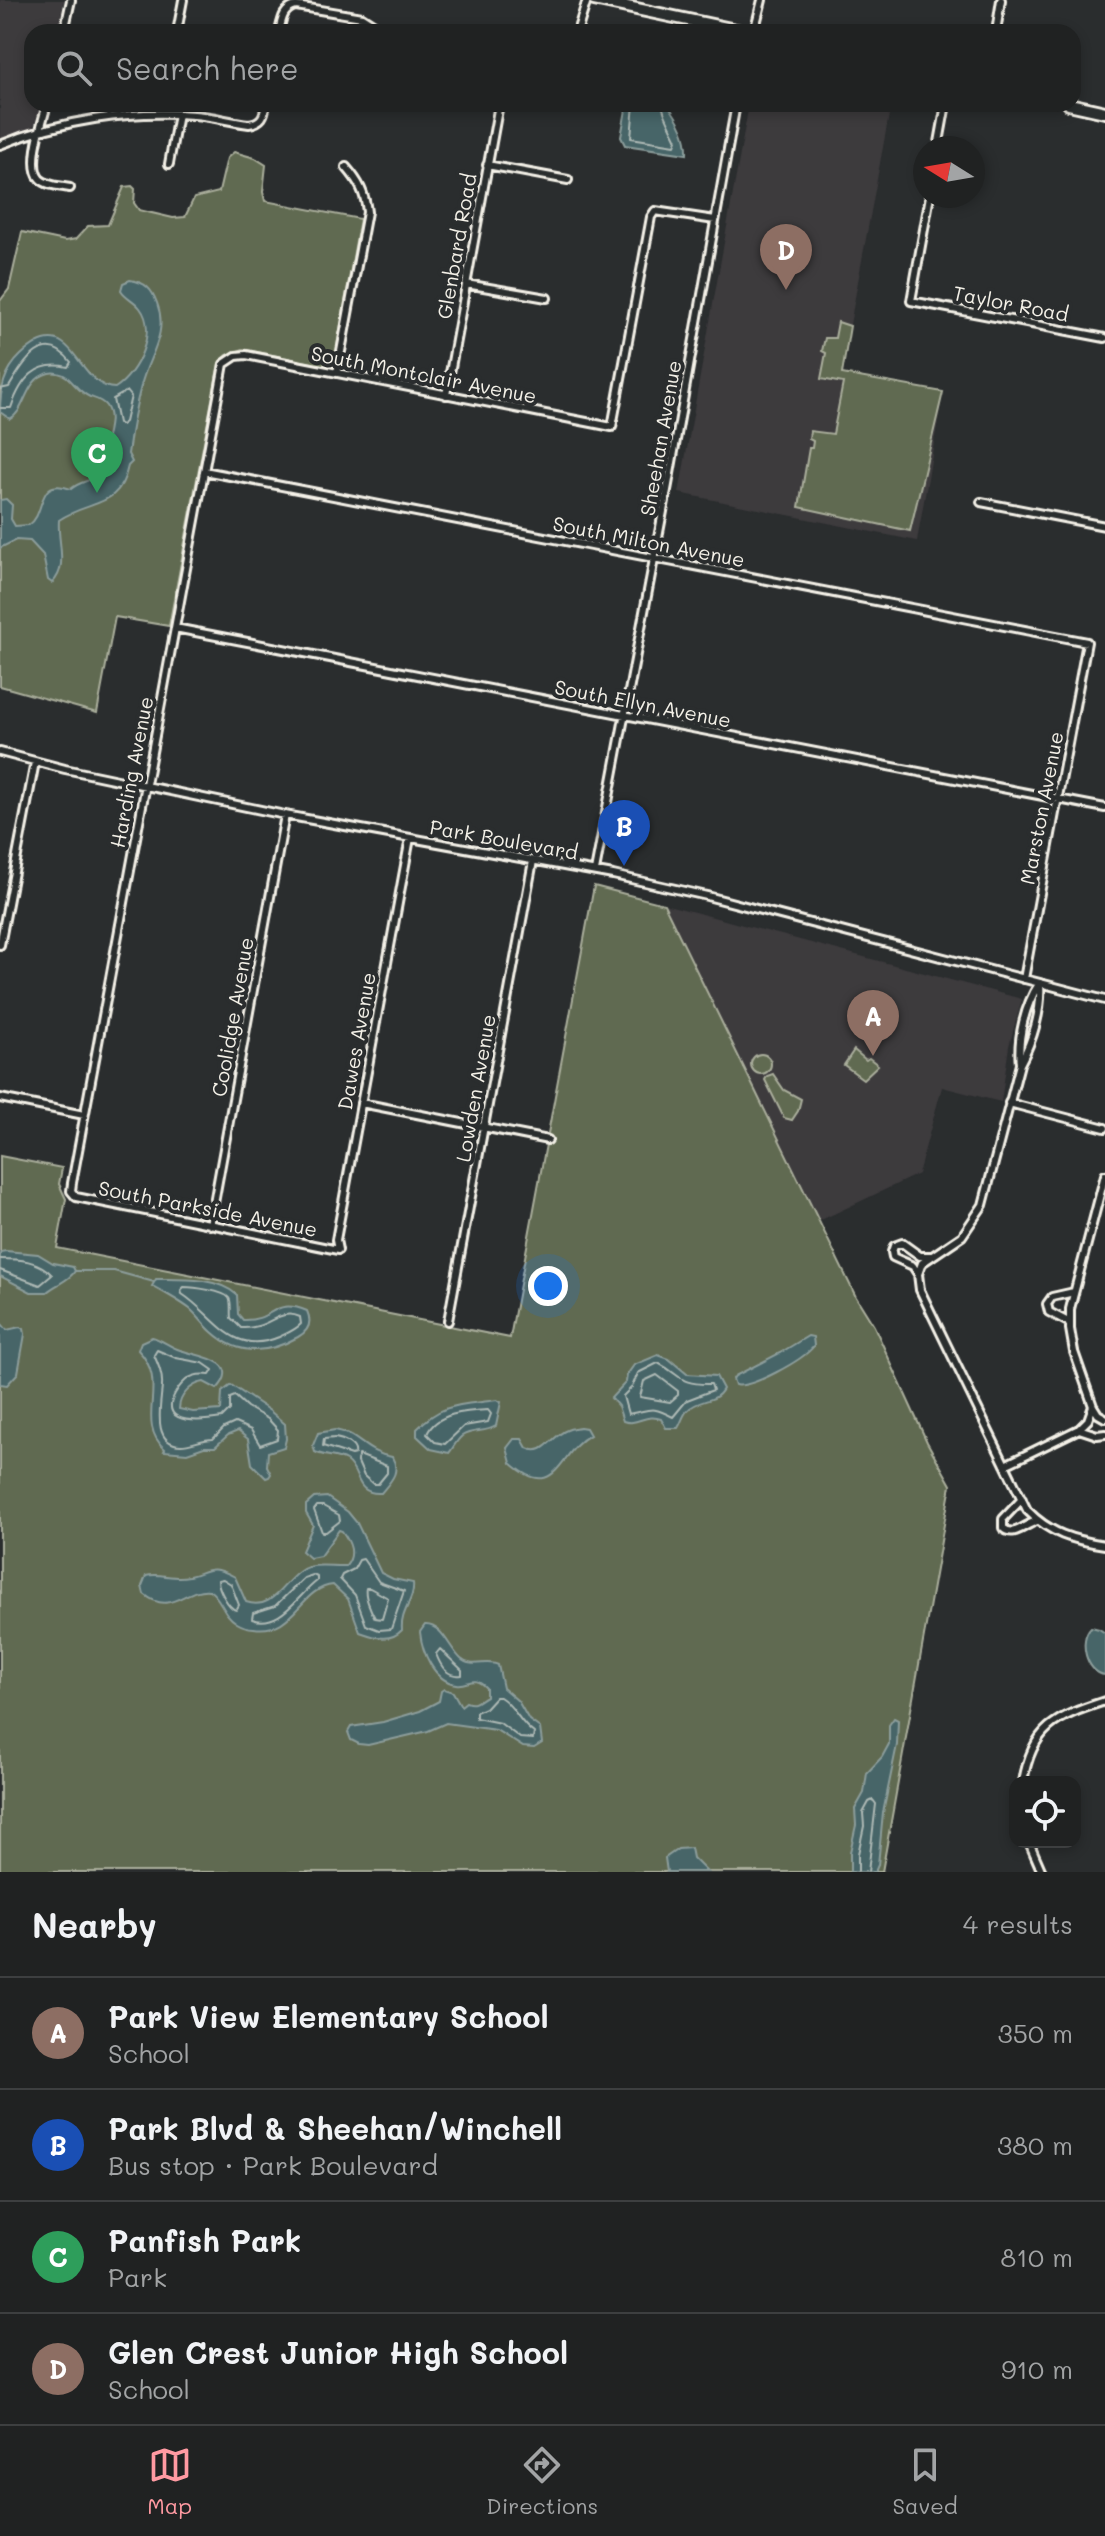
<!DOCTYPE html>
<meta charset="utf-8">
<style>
:root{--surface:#202222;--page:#2d2f2f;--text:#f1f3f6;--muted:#a2a4a5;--line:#3d3f40;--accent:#ff9aa2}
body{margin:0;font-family:Mali,sans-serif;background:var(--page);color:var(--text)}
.controls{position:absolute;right:24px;bottom:24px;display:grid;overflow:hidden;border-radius:16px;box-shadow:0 4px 12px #0003}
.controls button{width:72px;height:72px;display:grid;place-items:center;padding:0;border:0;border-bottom:2px solid var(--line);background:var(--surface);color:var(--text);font:40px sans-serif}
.compass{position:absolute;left:913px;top:136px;width:72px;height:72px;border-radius:50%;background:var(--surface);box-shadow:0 4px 12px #0003;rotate:281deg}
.you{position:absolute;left:548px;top:1286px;width:28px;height:28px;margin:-20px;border:6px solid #fff;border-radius:50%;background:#1a73e8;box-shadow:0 0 0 12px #1a73e833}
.badge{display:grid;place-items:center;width:52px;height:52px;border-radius:50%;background:var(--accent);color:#fff;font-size:26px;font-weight:700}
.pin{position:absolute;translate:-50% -66px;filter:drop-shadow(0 2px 4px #0008)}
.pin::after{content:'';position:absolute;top:42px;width:28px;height:24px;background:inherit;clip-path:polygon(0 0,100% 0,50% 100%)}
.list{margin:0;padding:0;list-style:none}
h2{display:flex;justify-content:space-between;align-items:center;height:104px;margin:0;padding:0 32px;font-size:34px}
h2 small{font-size:26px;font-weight:400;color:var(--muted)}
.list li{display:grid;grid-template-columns:52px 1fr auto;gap:24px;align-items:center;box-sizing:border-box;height:112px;padding:0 32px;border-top:2px solid var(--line)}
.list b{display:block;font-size:30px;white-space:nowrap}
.list p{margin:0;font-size:26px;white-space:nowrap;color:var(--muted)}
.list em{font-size:26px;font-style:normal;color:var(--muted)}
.icon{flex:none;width:44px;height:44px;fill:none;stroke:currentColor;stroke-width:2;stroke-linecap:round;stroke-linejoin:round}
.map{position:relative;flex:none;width:1105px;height:1872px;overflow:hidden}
.search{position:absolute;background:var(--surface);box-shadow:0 4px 12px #0003;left:24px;right:24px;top:24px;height:88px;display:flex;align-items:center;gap:20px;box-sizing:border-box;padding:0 28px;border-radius:24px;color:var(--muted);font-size:30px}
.sheet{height:552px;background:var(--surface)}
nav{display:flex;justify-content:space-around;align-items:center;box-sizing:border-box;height:112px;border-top:2px solid var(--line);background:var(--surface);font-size:22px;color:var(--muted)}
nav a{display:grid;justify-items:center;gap:4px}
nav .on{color:var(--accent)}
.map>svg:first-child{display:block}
</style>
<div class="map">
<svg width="1105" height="1872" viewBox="0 0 1105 1872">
<rect width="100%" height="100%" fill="#2a2d2e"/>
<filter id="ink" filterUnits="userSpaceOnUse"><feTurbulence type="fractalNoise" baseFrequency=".0125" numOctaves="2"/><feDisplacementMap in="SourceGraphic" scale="16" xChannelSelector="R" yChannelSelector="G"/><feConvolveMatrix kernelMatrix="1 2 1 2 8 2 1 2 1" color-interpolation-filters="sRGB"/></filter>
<g filter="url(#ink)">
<!-- built -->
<path fill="#3d3a3d" d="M 0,0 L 64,0 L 58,32 L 32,32 L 32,104 L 41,104 L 33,128 L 0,141 Z
M 749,104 L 891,104 L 841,373 L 943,392 L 917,541 L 679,493 Z
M 664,904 L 1022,999 L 1009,1046 L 1001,1102 L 942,1087 L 918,1174 L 819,1221 Z"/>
<!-- green -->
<path fill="#616a51" stroke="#aaae9c" stroke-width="2" d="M 234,152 L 255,158 L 266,165 L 263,192 L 265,201 L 360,219 L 335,357 L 331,364 L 322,365 L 243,349 L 227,355 L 219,363 L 169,626 L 115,617 L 97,713 L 0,686 L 0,301 L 9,289 L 22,232 L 65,241 L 76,239 L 88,226 L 108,225 L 124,187 L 132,186 L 135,189 L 134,203 L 139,210 L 173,218 L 185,217 L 194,198 L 219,192 L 227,158 Z
M 838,322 L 850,326 L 842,374 L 943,392 L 910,531 L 799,507 L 809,448 L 812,448 L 813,441 L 809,439 L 810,431 L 833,434 L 843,383 L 821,379 L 826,353 L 822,351 L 825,338 L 835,338 Z
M 594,886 L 664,904 L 856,1297 L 874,1326 L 927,1442 L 951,1485 L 882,1872 L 0,1872 L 0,1156 L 62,1168 L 59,1184 L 66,1199 L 57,1248 L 510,1338 Z
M 854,1050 L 866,1060 L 869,1058 L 878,1065 L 863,1079 L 844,1065 Z
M751 1064a10 10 0 1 1 20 0a10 10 0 1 1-20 0Z
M 773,1074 L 784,1090 L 801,1099 L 798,1111 L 792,1120 L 784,1118 L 765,1080 L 767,1076 Z"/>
<!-- water -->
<path fill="#466568" stroke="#8c9d9b" stroke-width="2" d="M 627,104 L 667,104 C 678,118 688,136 687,154 L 625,145 L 621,137 Z
M 130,280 C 145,282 152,289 157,303 C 169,335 148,356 141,386 C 135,408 131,431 128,454 L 132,462 L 128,466 C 119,510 90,499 59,520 C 57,542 69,567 52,583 L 48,580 L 43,555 L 30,541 L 16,540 L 0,548 L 0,500 L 6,499 L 12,505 L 11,519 L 15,526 L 29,525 C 47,513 35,476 71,489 C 80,480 101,480 108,467 C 111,461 107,455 106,449 C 105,435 115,419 106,406 C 102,400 96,399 90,397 C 79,392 75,384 67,377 C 62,373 54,372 49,373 C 24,379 27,410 10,419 L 0,412 C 0,390 4,371 21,355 C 73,305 75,387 115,388 C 137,374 158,331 140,308 C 134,300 126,298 121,290 L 123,283 Z
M 6,1251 L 38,1254 L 53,1263 L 73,1267 L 75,1271 C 69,1281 56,1284 47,1292 L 31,1292 L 0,1276 L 0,1252 Z
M 156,1279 C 182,1279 217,1277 237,1295 L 238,1314 L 243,1320 C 274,1321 273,1297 307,1311 C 312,1322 309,1331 298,1337 C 268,1354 238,1356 212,1332 C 204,1325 198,1316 190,1309 C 178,1300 165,1293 152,1286 Z
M 0,1322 L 7,1330 L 20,1327 L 24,1329 L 25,1334 L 18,1373 L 7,1385 L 0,1384 Z
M 808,1336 L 813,1337 L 814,1346 C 803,1360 751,1389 735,1385 L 733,1379 L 735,1376 L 780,1353 Z
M 152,1337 C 161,1339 170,1347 180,1350 C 197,1356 244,1360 217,1389 L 204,1382 C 191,1384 179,1396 179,1409 L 193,1412 L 221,1410 L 222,1392 L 231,1385 L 270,1411 L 285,1424 L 286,1439 L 284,1447 L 268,1452 L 267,1466 L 271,1474 L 269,1477 L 266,1478 L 252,1464 L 248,1439 L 238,1431 L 228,1435 L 215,1447 L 204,1447 L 187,1453 L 164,1451 L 165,1449 C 133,1421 171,1383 138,1350 L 141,1342 Z
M 658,1355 L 669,1359 L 687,1374 L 716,1376 L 723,1389 C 715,1404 699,1398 688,1410 C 683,1414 682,1422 678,1428 L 666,1428 L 661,1419 C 646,1413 637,1426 623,1421 L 618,1406 L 611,1398 L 626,1382 L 627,1375 L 634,1365 Z
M 497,1400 L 501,1402 L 496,1426 C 485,1433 472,1429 462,1436 C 456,1441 454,1447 449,1453 L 431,1449 L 417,1436 L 417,1429 C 442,1402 463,1405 497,1400 Z
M 580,1427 L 586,1428 L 590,1435 C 558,1452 557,1504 511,1463 L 507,1448 L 514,1439 L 522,1439 L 527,1448 C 545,1457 551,1436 567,1430 C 571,1428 576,1428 580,1427 Z
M 335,1430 C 359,1434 365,1453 392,1457 C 401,1472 391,1481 381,1493 C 354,1495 361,1471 346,1461 C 336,1455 325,1457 315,1452 L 313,1445 L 318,1433 Z
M 327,1497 L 348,1512 L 357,1523 L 381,1573 L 393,1579 L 413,1583 C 415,1600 400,1611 402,1630 C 390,1643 374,1637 360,1632 L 348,1599 L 333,1585 C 300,1588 295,1634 254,1628 C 248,1628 242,1626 237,1623 C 221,1613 222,1598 209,1590 C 185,1587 171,1617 144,1594 L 142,1586 L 146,1576 C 157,1573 167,1577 179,1577 C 205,1577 205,1560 235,1577 L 246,1602 C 273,1611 282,1583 300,1571 C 313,1562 331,1567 346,1566 C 356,1554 350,1542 342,1531 L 339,1530 L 320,1556 L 310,1558 L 302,1551 L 313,1525 L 306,1513 L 306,1505 L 314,1498 Z
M 425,1625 C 442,1624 449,1648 461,1659 C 472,1669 487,1659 498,1665 L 503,1688 L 518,1701 L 529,1720 L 540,1728 L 542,1743 L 534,1748 L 523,1747 L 496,1730 L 446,1723 L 428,1731 L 368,1745 L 359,1744 L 351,1740 L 348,1732 L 351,1727 L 383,1722 L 420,1711 L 439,1701 L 441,1691 L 444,1689 L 453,1692 L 461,1706 L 466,1702 C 476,1706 478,1700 486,1696 L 486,1688 C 473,1674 469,1686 456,1684 C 434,1681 422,1652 420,1632 Z
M 1091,1627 L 1099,1629 L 1105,1633 L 1105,1675 C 1086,1673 1078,1640 1091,1627 Z
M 894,1718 L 898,1720 L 897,1745 L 883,1813 L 878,1865 L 875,1872 L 850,1872 L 850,1852 L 856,1825 L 855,1809 L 864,1793 L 867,1773 L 882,1757 L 889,1744 L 889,1725 Z
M 691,1848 L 693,1858 L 707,1872 L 667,1872 L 665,1858 L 678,1849 Z"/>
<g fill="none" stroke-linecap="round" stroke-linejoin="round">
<!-- shore -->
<path stroke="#aeb9b5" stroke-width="2" d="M 634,104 L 631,138 L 675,145 L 677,140 C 673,130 663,114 662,104
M 0,389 L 9,387 C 24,362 44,328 71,362 L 68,367 C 36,360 21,379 11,408 L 0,408
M 127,391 L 131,396 L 125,422 L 121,425 L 118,423 L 113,399 Z
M 0,1259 C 19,1259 39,1260 52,1275 L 40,1285 L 0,1270
M 184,1287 C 193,1287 224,1291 229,1298 C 232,1302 230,1313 231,1318 L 241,1328 C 269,1330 278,1307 300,1317 L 301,1324 C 294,1331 287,1333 279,1337 C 231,1357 216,1316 182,1294 L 181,1290 Z
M 157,1350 L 176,1358 L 203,1363 L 213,1370 L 210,1375 C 202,1374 193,1374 186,1380 C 177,1388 162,1409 178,1417 C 190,1423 210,1420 222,1418 L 230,1410 L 230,1398 L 235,1396 L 247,1407 L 268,1419 L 278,1430 L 277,1439 L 260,1445 L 251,1430 L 235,1423 L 224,1428 L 213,1439 C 202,1439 191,1445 181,1445 C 151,1444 161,1405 162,1386 C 163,1375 158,1364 154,1355 Z
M 658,1363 C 682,1375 678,1385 711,1384 L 713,1390 L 687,1400 L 673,1417 C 650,1405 652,1410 628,1414 L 623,1396 L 632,1387 L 638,1373 Z
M 657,1375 L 678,1391 L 678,1395 L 670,1402 L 640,1397 L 644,1381 Z
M 488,1410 L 491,1414 L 488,1422 L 464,1426 L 445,1444 L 435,1442 L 427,1434 C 436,1413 466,1411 488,1410 Z
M 335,1438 C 343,1439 357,1445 355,1454 L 351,1455 L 323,1446 L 324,1439 Z
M 359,1455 L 387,1466 L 387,1473 L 378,1484 L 373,1484 L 364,1476 L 357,1460 Z
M 317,1506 L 323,1506 L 339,1515 L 340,1521 L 326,1532 L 322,1532 L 314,1510 Z
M 363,1559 L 379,1582 L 404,1591 L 391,1629 L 379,1630 L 366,1625 L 355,1595 L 340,1579 L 342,1575 L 354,1569 L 359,1560 Z
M 313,1575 L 317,1577 L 317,1581 C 297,1596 280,1629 252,1619 L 253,1613 L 275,1606 L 304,1578 Z
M 223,1579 L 231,1584 L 239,1605 L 236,1610 C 228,1608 218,1588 218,1580 Z
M 366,1588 L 370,1588 L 388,1598 L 382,1619 L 375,1618 C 371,1611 364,1596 366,1588 Z
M 440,1649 L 462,1670 L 462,1675 C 447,1677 441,1667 436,1654 Z
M 495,1697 L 500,1697 C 515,1706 519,1723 534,1733 L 533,1739 L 520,1738 L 500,1723 L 476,1718 L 476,1712 L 485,1708 Z
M 858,1872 L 858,1854 L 864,1826 L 863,1813 L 869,1802 L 873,1800 L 876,1804 L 868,1872"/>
<!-- stream -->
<path stroke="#8c9d9b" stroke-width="2" d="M 75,1271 L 114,1271 L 154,1282"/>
<!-- minor casing -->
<g stroke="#f4f1e8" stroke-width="12">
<path id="minor" d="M 64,32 L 71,0
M 177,32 L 183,0
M 279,32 C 282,19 283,9 296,6 L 362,17 L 385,32
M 577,32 L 587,0
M 754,32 L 762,0
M 996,32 L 1001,0
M 47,104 C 43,120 27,166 40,179 C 47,186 60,186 70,188
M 0,145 C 61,120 129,110 194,115 C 212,116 230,122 249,124 C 262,122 264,116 266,104
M 938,148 L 946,104
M 169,164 L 178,114
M 487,165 L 568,180
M 930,196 L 911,301 L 1105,338
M 466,284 L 547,298
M 337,373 L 367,212 C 365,193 359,182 346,167
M 446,395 L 499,104
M 204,471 L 1087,642 L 1024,979
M 981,502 L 1105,526
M 175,628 L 1105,808
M 0,752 L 65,769 L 285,815 L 613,875 L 707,896 L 1105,1000
M 410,838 L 336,1240 L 338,1250 L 76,1197 L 71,1191 L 72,1183 L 224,364 L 236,356 L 246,355 L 612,427 L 651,217 L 655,211 L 715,220
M 595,871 L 668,485 L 736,104
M 0,945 L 35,762
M 1040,983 C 1042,1010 1033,1040 1020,1064 L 983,1205 L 962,1236 L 922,1263 L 918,1274 L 920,1290 L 1027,1510 C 1050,1534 1073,1540 1105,1545
M 1020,1064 C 1017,1038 1025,1005 1039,984
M 0,1098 L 84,1115
M 361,1103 L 548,1140
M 1009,1103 L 1105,1128
M 210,1225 L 285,815
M 918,1274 L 913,1266 L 893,1257 L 892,1252 L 894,1246 L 902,1243 L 920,1256 L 931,1256
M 448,1321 L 533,861
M 1070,1323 L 1049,1312 L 1047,1304 L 1052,1297 L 1074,1292
M 1093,1406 L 1098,1414 L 1105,1418
M 1079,1429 L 1097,1435 L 1105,1434
M 1005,1465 L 1079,1429 L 1088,1420 L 1093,1406 L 1074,1352 L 1070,1329 L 1070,1309 L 1105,1175
M 1022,1499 L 1003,1519 L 1003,1528 C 1014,1538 1025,1524 1037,1521
M 1023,1782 C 1032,1727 1056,1717 1105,1701
M 1029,1842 L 1042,1872"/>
</g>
<!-- primary casing -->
<g stroke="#f4f1e8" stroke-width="16">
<path id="primary" d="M 594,0 L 745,32
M 1069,104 L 1105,112"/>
</g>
<!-- minor -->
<use href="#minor" stroke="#2a2d2e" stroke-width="6"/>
<!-- primary -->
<use href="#primary" stroke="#2a2d2e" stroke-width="10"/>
</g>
</g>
<g text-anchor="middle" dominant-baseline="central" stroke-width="8" stroke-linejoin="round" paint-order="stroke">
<!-- street labels -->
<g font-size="20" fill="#f4f1e8" stroke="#2a2d2e">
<text transform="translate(456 246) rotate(-80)">Glenbard Road</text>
<text transform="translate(1011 303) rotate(11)">Taylor Road</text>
<text transform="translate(424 374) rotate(11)">South Montclair Avenue</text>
<text transform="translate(660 438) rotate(-80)">Sheehan Avenue</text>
<text transform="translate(649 541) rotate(11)">South Milton Avenue</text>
<text transform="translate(643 703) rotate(11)">South Ellyn Avenue</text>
<text transform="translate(131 772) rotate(-79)">Harding Avenue</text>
<text transform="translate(1041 808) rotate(-79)">Marston Avenue</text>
<text transform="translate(504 839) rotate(10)">Park Boulevard</text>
<text transform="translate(232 1017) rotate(-80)">Coolidge Avenue</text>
<text transform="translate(356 1041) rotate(-80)">Dawes Avenue</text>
<text transform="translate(475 1088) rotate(-80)">Lowden Avenue</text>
<text transform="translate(208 1208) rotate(11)">South Parkside Avenue</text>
</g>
</g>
</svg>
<div class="controls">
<button><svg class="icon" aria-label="locate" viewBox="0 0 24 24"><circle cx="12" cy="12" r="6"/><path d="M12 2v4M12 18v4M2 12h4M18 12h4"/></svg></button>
</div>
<svg class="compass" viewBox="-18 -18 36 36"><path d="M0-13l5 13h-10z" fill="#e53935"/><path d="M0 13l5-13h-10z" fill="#a2a4a5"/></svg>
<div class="you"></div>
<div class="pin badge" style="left:873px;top:1056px;background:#8d6e63">A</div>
<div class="pin badge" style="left:624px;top:866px;background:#1a4fb4">B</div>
<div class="pin badge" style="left:97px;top:493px;background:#2e9e5b">C</div>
<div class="pin badge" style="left:786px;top:290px;background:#8d6e63">D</div>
<div class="search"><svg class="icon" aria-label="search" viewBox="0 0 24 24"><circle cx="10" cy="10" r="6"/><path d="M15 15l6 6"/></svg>Search here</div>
</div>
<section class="sheet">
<h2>Nearby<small>4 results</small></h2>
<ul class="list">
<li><span class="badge" style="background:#8d6e63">A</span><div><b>Park View Elementary School</b><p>School</p></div><em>350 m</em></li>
<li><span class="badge" style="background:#1a4fb4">B</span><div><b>Park Blvd &amp; Sheehan/Winchell</b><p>Bus stop · Park Boulevard</p></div><em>380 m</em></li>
<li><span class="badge" style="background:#2e9e5b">C</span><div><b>Panfish Park</b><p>Park</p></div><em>810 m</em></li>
<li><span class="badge" style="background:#8d6e63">D</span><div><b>Glen Crest Junior High School</b><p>School</p></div><em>910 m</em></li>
</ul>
</section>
<nav>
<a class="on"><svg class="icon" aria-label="map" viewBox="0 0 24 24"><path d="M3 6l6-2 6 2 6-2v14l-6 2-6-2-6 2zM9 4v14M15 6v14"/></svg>Map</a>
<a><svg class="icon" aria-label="directions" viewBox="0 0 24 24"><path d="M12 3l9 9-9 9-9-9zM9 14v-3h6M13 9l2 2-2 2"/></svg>Directions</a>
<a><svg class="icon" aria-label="saved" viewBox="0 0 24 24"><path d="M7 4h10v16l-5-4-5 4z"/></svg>Saved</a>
</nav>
